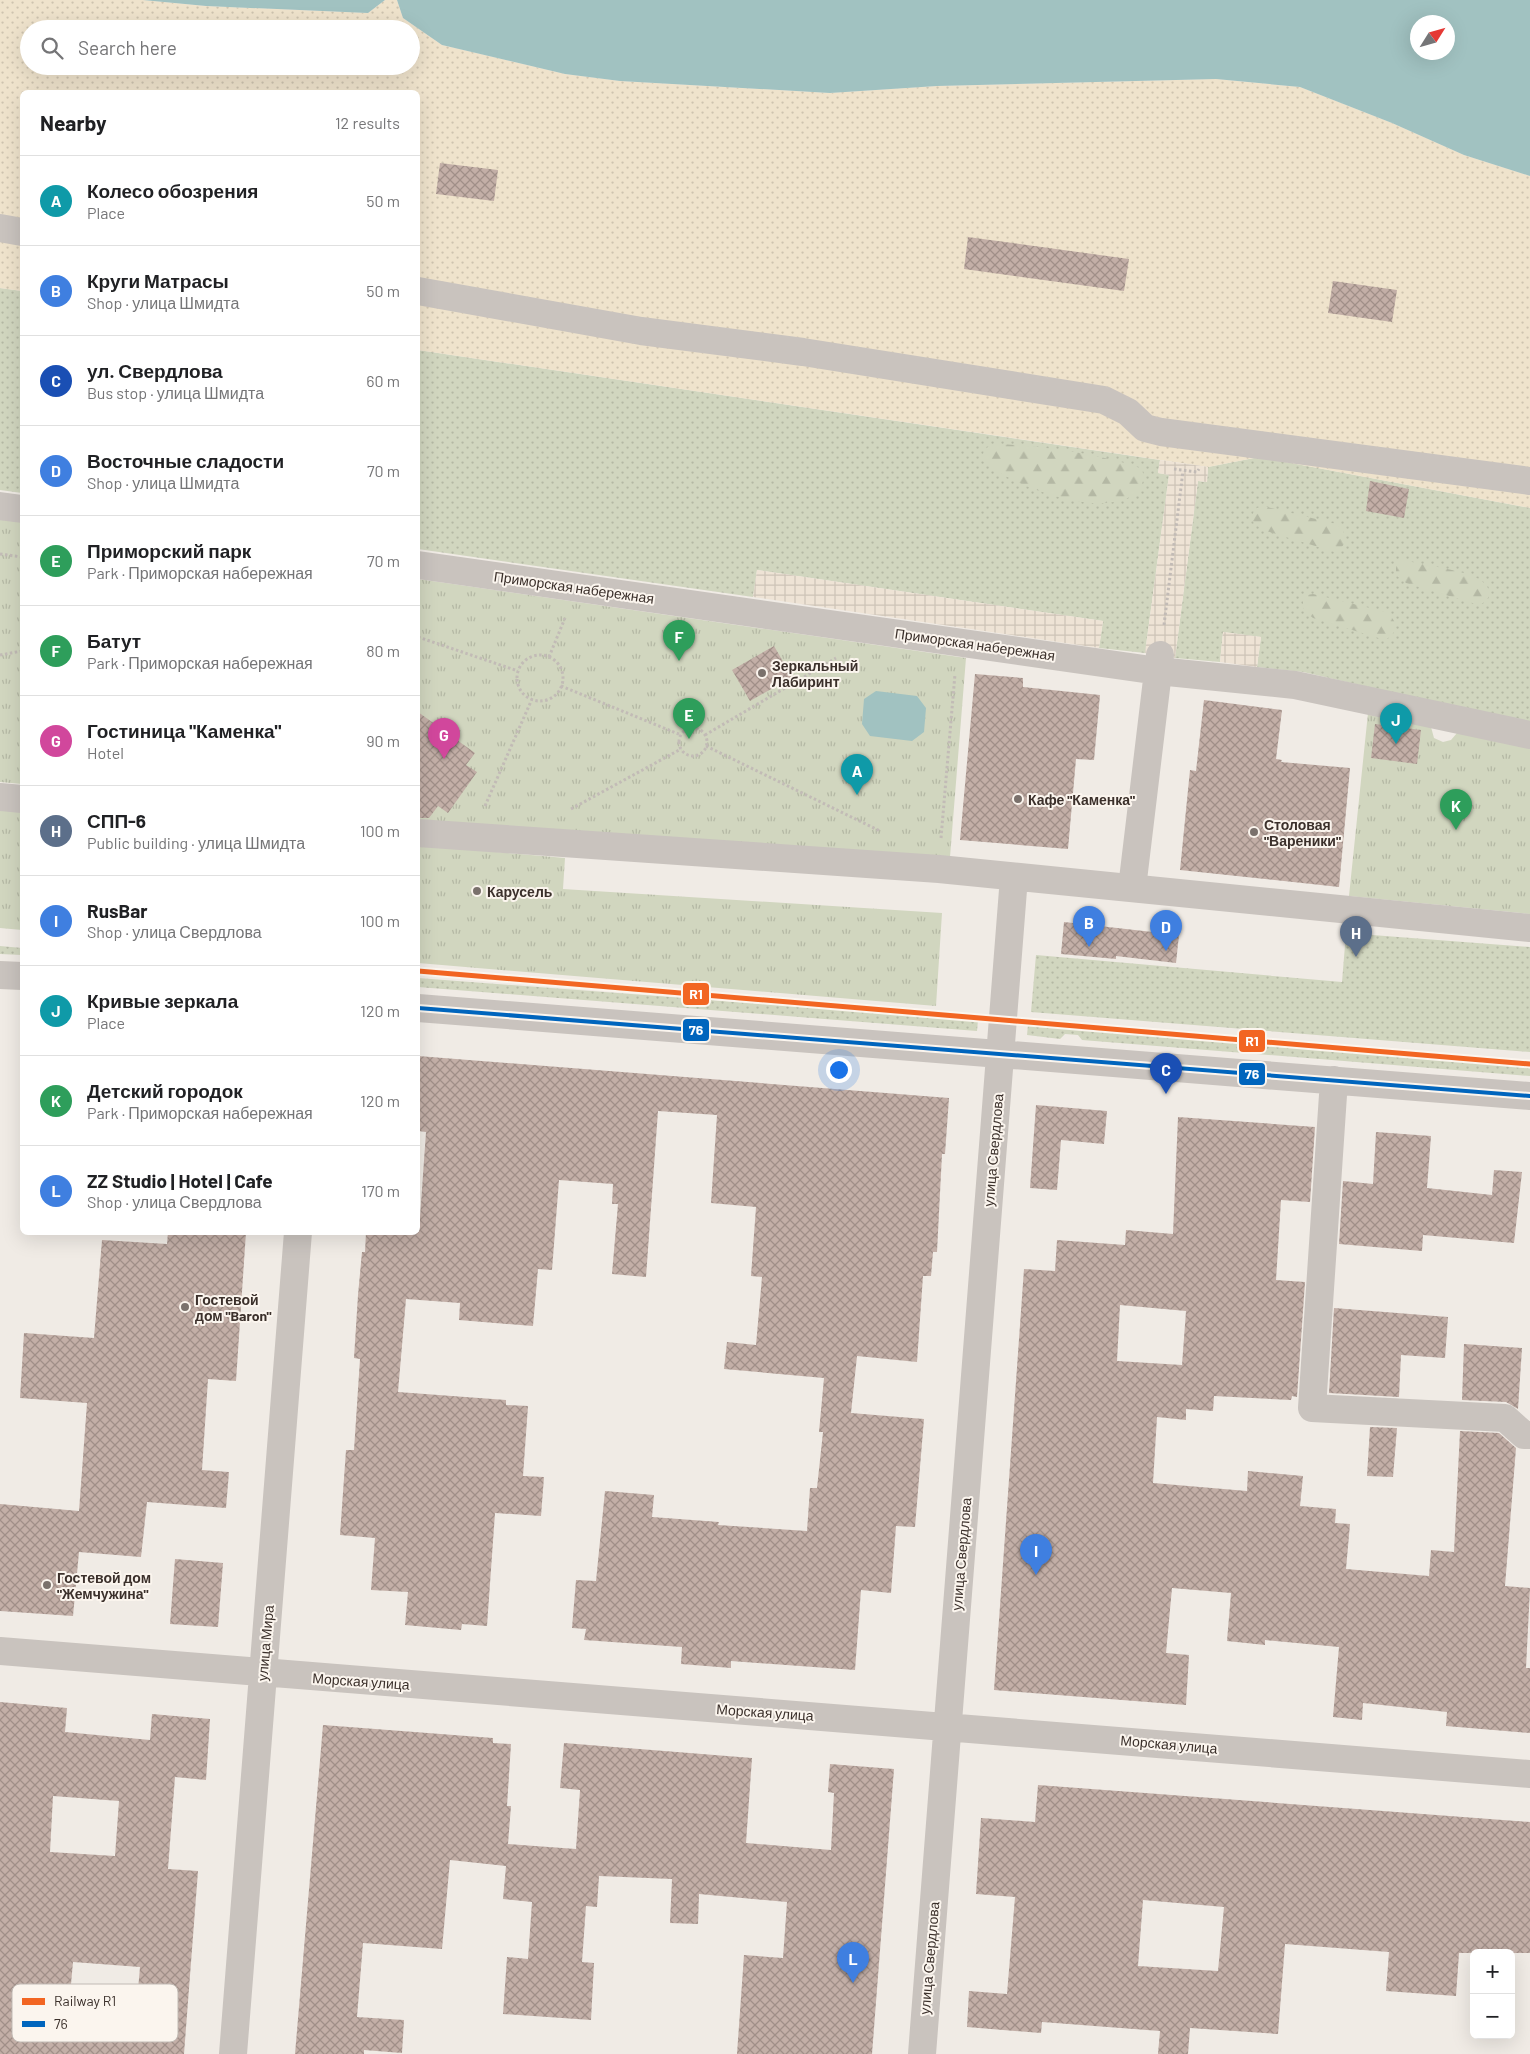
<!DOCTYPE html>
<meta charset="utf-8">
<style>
:root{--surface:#fff;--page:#f6f6f6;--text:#202124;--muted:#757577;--line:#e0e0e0;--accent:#7a716c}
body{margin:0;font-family:Barlow,sans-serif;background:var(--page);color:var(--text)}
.controls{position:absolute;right:15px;bottom:15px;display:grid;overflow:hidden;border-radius:8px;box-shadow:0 5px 20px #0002}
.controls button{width:45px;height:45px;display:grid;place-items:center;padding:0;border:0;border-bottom:1px solid var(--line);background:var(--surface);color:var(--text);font:25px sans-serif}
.compass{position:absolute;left:1410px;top:15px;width:45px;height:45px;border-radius:50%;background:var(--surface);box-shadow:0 5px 20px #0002;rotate:53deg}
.you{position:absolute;left:838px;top:1069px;width:18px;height:18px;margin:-12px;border:4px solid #fff;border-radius:50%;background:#1a73e8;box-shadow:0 0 0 8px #1a73e833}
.badge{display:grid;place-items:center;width:32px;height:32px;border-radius:50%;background:var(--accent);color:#fff;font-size:16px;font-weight:700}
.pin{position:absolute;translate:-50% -41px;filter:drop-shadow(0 1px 2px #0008)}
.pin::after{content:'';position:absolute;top:26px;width:18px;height:15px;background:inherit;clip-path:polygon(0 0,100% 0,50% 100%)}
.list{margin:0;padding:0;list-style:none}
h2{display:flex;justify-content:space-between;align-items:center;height:65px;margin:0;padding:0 20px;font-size:21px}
h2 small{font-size:16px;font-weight:400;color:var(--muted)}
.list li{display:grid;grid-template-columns:32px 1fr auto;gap:15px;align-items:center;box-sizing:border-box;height:90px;padding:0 20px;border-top:1px solid var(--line)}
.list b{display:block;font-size:19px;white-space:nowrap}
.list p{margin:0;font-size:16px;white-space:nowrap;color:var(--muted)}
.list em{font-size:16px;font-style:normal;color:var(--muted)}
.icon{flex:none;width:28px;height:28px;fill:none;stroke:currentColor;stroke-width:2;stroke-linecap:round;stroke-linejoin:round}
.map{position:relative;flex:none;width:1530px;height:2054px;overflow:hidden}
.search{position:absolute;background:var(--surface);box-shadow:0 5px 20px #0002;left:20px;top:20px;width:400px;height:55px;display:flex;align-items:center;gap:12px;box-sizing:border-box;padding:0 18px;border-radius:28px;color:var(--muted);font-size:19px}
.panel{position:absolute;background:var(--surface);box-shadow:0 5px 20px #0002;left:20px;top:90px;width:400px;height:1145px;border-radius:8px}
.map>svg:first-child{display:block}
</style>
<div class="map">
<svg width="1530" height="2054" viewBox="0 0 1530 2054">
<defs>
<pattern id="grass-dots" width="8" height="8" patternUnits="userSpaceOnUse" patternTransform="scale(1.25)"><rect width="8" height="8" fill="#d1d6bf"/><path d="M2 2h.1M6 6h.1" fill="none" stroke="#b4b8a4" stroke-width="1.8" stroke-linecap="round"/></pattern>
<pattern id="forest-firs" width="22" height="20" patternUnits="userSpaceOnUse" patternTransform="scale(1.25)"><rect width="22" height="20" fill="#d1d6bf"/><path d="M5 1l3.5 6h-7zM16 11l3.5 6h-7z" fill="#b4b8a4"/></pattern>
<pattern id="sand-dots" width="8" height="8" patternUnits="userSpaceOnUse" patternTransform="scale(1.25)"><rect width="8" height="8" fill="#efe3cc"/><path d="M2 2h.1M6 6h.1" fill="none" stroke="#cec3af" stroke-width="1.8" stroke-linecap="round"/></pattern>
<pattern id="park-tufts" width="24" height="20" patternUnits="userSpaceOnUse" patternTransform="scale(1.25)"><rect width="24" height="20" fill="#d1d6bf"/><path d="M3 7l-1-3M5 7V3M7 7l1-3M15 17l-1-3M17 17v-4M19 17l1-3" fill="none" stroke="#b4b8a4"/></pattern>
<pattern id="plaza-grid" width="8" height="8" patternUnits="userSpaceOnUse" patternTransform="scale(1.25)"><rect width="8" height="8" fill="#eee3d5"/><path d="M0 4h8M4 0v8" fill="none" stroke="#cdc3b7"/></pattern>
<pattern id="building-cross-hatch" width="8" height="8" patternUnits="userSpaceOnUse" patternTransform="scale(1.25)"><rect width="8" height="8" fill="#c3afa7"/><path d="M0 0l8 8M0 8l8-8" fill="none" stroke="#a08f88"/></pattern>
</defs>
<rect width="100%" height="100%" fill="#f0ebe5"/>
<!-- grass -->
<path fill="url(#grass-dots)" d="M 0,288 L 22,291 L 22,493 L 0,490 Z
M 418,350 L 1160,460 L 1158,473 L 1169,475 L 1145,653 L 1099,648 L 1103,621 L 757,570 L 753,597 L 418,549 Z
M 1259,457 L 1530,508 L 1530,724 L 1303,672 L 1257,667 L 1261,637 L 1223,632 L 1220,662 L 1175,658 L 1198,481 L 1207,482 L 1208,467 Z
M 1346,933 L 1530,947 L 1530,1052 L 1031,1012 L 1036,955 L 1342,982 Z
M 0,946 L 22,948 L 22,955 L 0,954 Z
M 418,978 L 978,1020 L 977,1031 L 418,987 Z
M 1028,1025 L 1530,1067 L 1530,1076 L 1082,1040 L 1078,1035 L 1065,1034 L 1060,1039 L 1027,1035 Z"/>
<!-- forest -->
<path fill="url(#forest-firs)" d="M 992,444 C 1029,444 1109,455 1142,469 C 1145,479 1143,486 1135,493 C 1103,521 1009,485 982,460 L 984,450 Z
M 1263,506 L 1336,524 C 1348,533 1349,544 1335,552 L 1263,530 L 1253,522 L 1253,513 L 1257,508 Z
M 1406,560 C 1424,567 1486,570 1489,591 C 1490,599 1485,602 1479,605 L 1406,583 L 1396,575 L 1396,567 L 1401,561 Z
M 1313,594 L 1386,612 C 1398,621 1399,632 1385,640 L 1313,618 L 1303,610 L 1303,601 L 1307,595 Z"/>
<!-- sand -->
<path fill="url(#sand-dots)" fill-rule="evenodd" d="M 0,0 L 143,0 L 206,6 L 368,13 L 385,0 L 397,0 L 403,18 L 442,45 L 565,74 L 620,81 L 830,93 L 937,86 L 1216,79 L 1300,87 L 1392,123 L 1464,155 L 1530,176 L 1530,508 L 1259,457 L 1208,467 L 418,350 L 418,92 L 22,92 L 22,291 L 0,288 ZM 29,29 L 411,29 L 411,66 L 29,66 Z"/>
<!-- park -->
<path fill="url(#park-tufts)" d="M 0,518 L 22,522 L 22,784 L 0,782 Z
M 418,579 L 966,658 L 950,857 L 418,820 Z
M 1368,713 L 1431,727 L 1434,738 L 1443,742 L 1451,740 L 1457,733 L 1530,748 L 1530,914 L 1349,896 Z
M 0,810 L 22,812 L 22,930 L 0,928 Z
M 418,845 L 565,858 L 563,889 L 942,913 L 936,1006 L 418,963 Z"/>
<!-- plaza -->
<path fill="url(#plaza-grid)" d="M 1160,460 L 1208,467 L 1207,482 L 1198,481 L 1175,658 L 1145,653 L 1169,475 L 1158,473 Z
M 757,570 L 1103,621 L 1099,648 L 753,597 Z
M 1223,632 L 1261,637 L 1257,667 L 1220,662 Z"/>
<!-- water -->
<path fill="#a1c2c1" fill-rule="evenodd" d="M 143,0 L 385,0 L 368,13 L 206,6 Z
M 397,0 L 1530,0 L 1530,176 L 1464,155 L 1392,123 L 1300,87 L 1216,79 L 937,86 L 830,93 L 620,81 L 565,74 L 442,45 L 403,18 ZM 1448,22 L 1448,52 L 1418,52 L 1418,22 Z
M 876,691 L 917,696 L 926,708 L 924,732 L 912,741 L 870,736 L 862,724 L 864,699 Z"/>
<!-- building -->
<path fill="url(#building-cross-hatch)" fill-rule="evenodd" d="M 440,163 L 498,170 L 494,201 L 436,194 Z
M 968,237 L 1129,259 L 1124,291 L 964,269 Z
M 1333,281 L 1397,290 L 1392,322 L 1328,313 Z
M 1370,481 L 1409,489 L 1404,518 L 1366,511 Z
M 774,646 L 792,677 L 750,701 L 732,670 Z
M 975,674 L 1023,678 L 1023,687 L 1100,695 L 1094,760 L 1076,759 L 1068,849 L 960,840 Z
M 1204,700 L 1282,710 L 1276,759 L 1282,760 L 1281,762 L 1350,768 L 1339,887 L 1180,870 L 1190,770 L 1196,771 Z
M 418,712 L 475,753 L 466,765 L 477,772 L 448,813 L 438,806 L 429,818 L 418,818 Z
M 1375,724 L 1421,730 L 1417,764 L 1371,758 Z
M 1064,922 L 1179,935 L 1176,963 L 1116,956 L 1116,959 L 1061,954 Z
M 418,1056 L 949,1098 L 945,1154 L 942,1154 L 937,1252 L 933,1252 L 931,1276 L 923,1276 L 917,1362 L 857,1356 L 851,1413 L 924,1419 L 915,1527 L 896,1526 L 891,1593 L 861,1590 L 855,1670 L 731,1661 L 731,1668 L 681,1664 L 682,1647 L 584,1640 L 586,1629 L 572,1628 L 576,1580 L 596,1581 L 605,1491 L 654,1495 L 652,1517 L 719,1522 L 718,1525 L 807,1531 L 810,1488 L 817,1488 L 823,1432 L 819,1432 L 824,1378 L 724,1369 L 727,1342 L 756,1345 L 762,1277 L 751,1276 L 756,1207 L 711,1203 L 717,1115 L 658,1111 L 646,1277 L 612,1274 L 618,1204 L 612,1204 L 613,1184 L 559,1180 L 552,1270 L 538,1269 L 533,1326 L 459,1320 L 460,1303 L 406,1299 L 398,1392 L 506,1400 L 506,1405 L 528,1406 L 523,1476 L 544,1477 L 541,1516 L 495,1513 L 487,1626 L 462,1624 L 461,1630 L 405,1625 L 408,1592 L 371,1590 L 375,1538 L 340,1535 L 346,1450 L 354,1450 L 360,1359 L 354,1358 L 358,1295 L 362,1252 L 365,1252 L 366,1232 L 419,1232 L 426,1132 L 418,1131 Z
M 1036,1105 L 1107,1111 L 1104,1144 L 1061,1140 L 1057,1190 L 1030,1188 Z
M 1178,1117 L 1315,1127 L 1310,1202 L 1281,1200 L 1276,1280 L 1305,1282 L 1297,1397 L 1292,1396 L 1291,1400 L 1214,1396 L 1213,1411 L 1186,1409 L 1186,1420 L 1157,1417 L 1153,1483 L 1247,1491 L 1248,1471 L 1303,1476 L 1300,1506 L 1336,1509 L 1335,1523 L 1350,1524 L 1346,1569 L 1429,1576 L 1431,1550 L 1454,1552 L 1460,1431 L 1499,1433 L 1516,1448 L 1505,1586 L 1530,1588 L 1526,1668 L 1530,1668 L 1530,1733 L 1446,1726 L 1447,1712 L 1363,1703 L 1362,1720 L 1333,1717 L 1339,1647 L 1265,1640 L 1265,1645 L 1227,1641 L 1231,1593 L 1172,1588 L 1166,1653 L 1189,1655 L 1186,1705 L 994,1690 L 1024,1269 L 1055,1271 L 1057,1240 L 1125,1245 L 1126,1230 L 1173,1234 ZM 1120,1305 L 1186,1311 L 1182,1365 L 1117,1361 Z
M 1376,1132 L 1431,1136 L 1427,1188 L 1492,1195 L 1494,1170 L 1522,1172 L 1514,1243 L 1423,1235 L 1422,1251 L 1339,1244 L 1343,1181 L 1373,1184 Z
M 168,1232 L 246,1232 L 236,1381 L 208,1379 L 202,1470 L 229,1472 L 226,1508 L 147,1502 L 141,1557 L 79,1552 L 73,1616 L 0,1611 L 0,1504 L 79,1511 L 87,1403 L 20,1398 L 24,1333 L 94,1338 L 102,1240 L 167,1244 Z
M 1334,1308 L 1448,1317 L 1445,1358 L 1401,1355 L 1399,1397 L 1329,1393 Z
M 1464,1344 L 1522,1348 L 1518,1409 L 1506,1402 L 1462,1400 Z
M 1370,1427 L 1397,1428 L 1393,1477 L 1367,1476 Z
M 175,1559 L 223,1563 L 218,1627 L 170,1624 Z
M 0,1702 L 67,1708 L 65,1732 L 150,1740 L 152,1714 L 210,1719 L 206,1780 L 175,1777 L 168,1869 L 198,1871 L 184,2054 L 0,2054 ZM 53,1796 L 119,1801 L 115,1856 L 50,1852 ZM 73,1962 L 140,1967 L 135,2025 L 68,2017 Z
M 323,1725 L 493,1738 L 493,1743 L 511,1744 L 507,1806 L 511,1806 L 508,1844 L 576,1849 L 580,1790 L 560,1788 L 564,1743 L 752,1758 L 746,1843 L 831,1850 L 834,1793 L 828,1792 L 830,1764 L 894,1769 L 872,2054 L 737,2054 L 744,1955 L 783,1958 L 787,1902 L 699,1894 L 698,1924 L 670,1923 L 672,1879 L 599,1876 L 597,1907 L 586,1906 L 582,1962 L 594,1963 L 591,2020 L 503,2014 L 507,1957 L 528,1959 L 532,1902 L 503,1899 L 506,1866 L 450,1860 L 442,1949 L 363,1943 L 357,2017 L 404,2020 L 402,2053 L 364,2050 L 364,2054 L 295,2054 Z
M 1038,1785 L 1530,1822 L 1530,1953 L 1459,1953 L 1456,1996 L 1386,1991 L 1389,1952 L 1285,1944 L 1278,2034 L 1190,2028 L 1188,2054 L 1158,2054 L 1160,2031 L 1042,2022 L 1041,2033 L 967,2027 L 969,1991 L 1007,1994 L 1015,1897 L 976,1894 L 981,1818 L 1035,1822 ZM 1143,1900 L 1224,1907 L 1218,1971 L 1138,1966 Z"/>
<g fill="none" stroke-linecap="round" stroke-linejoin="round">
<!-- path -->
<path stroke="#c2bbb6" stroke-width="3" stroke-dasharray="2.5 2.5" stroke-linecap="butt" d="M 1174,469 L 1197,472 L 1199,469
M 0,554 L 22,557
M 1164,625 L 1183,471
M 418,637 L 518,671
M 0,655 L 22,651
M517 678a23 23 0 1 1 46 0a23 23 0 1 1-46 0Z
M 549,657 L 565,618
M 561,686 L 681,735
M679 742a14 14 0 1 1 28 0a14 14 0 1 1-28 0Z
M 705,735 L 836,658
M 706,746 L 880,831
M 485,806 L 532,699
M 571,809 L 681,749
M 941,838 L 955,674"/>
<!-- minor -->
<path stroke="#c9c3be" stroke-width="28" d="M 0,228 L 22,232
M 418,291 L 641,331 L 803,352 L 1104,400 L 1128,412 L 1145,428 L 1161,432 L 1530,481
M 0,506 L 22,509
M 418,565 L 1158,671 L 1295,685 L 1530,735
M 0,797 L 22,799
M 418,833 L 939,869 L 1530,928
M 1132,888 L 1160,655
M 0,975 L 22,976
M 418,1008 L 1530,1096
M 1334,1080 L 1312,1408 L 1505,1418 L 1524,1435 L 1530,1435
M 0,1651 L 1530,1774
M 233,2054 L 298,1232
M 922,2054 L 1014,877"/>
<!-- bus-1 casing -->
<g stroke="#fbf5ee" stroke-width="8">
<path id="bus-1" d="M 418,1008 L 1530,1096"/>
</g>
<!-- bus-1 -->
<use href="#bus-1" stroke="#0065bd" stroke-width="4"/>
<!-- rail-1 casing -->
<g stroke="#fbf5ee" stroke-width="9">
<path id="rail-1" d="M 418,971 L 1530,1064"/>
</g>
<!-- rail-1 -->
<use href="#rail-1" stroke="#f26522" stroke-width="5"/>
</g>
<!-- markers -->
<g fill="#7a716c" stroke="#fbf5ee" stroke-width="2">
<circle cx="762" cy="673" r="5"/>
<circle cx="1018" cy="799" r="5"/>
<circle cx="1254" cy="832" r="5"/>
<circle cx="477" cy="891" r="5"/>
<circle cx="185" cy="1307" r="5"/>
<circle cx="47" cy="1585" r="5"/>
</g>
<g text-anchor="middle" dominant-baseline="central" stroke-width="4" stroke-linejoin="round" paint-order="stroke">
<!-- street labels -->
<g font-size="14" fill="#3b302b" stroke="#fbf5ee">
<text transform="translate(574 587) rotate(8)">Приморская набережная</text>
<text transform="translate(975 644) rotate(8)">Приморская набережная</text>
<text transform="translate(993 1150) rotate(-85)">улица Свердлова</text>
<text transform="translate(961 1554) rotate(-85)">улица Свердлова</text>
<text transform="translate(265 1643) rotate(-85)">улица Мира</text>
<text transform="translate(361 1681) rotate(4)">Морская улица</text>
<text transform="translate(765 1712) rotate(4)">Морская улица</text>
<text transform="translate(1169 1744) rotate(5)">Морская улица</text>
<text transform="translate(929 1958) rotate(-85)">улица Свердлова</text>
</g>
<!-- poi labels -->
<g font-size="14" font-weight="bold" fill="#3b302b" stroke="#fbf5ee" text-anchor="start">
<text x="772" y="665">Зеркальный<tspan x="772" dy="16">Лабиринт</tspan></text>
<text x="1028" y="799">Кафе "Каменка"</text>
<text x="1264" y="824">Столовая<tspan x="1264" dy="16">"Вареники"</tspan></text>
<text x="487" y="891">Карусель</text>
<text x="195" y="1299">Гостевой<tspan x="195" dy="16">дом "Baron"</tspan></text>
<text x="57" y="1577">Гостевой дом<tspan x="57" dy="16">"Жемчужина"</tspan></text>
</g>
</g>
<!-- legend -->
<rect x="12" y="1984" width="166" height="58" rx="8" fill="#fbf5ee" stroke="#c1bab4" stroke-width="1"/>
<rect x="22" y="1998" width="23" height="7" fill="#f26522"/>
<rect x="22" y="2021" width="23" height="6" fill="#0065bd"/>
<g font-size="14" fill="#3b302b">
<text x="54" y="2006">Railway R1</text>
<text x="54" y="2029">76</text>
</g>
<g stroke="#fbf5ee" stroke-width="2">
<rect x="682" y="982" width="28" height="24" rx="5" fill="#f26522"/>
<rect x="682" y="1018" width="28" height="24" rx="5" fill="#0065bd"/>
<rect x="1238" y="1029" width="28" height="24" rx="5" fill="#f26522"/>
<rect x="1238" y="1062" width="28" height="24" rx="5" fill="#0065bd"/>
</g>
<g font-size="14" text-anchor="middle" font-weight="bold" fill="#fff">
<text x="696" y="999">R1</text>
<text x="696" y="1035">76</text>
<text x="1252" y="1046">R1</text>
<text x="1252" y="1079">76</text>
</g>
</svg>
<div class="controls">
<button>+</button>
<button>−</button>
</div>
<svg class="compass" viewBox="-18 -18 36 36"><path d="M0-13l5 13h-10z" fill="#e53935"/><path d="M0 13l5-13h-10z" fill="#757577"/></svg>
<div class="you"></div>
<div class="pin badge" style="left:857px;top:795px;background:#0f9aa8">A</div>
<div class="pin badge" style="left:1089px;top:947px;background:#3f7fe0">B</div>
<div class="pin badge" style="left:1166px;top:1094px;background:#1a4fb4">C</div>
<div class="pin badge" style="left:1166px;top:951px;background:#3f7fe0">D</div>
<div class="pin badge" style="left:689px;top:739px;background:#2e9e5b">E</div>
<div class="pin badge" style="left:679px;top:661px;background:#2e9e5b">F</div>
<div class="pin badge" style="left:444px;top:759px;background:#d1479c">G</div>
<div class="pin badge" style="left:1356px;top:957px;background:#5c6f8a">H</div>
<div class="pin badge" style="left:1036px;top:1575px;background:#3f7fe0">I</div>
<div class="pin badge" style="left:1396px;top:744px;background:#0f9aa8">J</div>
<div class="pin badge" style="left:1456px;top:830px;background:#2e9e5b">K</div>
<div class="pin badge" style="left:853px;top:1983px;background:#3f7fe0">L</div>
<div class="search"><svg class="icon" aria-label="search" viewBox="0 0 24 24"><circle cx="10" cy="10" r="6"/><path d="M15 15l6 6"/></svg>Search here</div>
<section class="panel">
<h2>Nearby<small>12 results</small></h2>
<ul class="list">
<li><span class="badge" style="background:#0f9aa8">A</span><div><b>Колесо обозрения</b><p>Place</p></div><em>50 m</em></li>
<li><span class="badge" style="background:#3f7fe0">B</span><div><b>Круги Матрасы</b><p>Shop · улица Шмидта</p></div><em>50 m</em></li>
<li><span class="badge" style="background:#1a4fb4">C</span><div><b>ул. Свердлова</b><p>Bus stop · улица Шмидта</p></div><em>60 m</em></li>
<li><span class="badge" style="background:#3f7fe0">D</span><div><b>Восточные сладости</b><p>Shop · улица Шмидта</p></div><em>70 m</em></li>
<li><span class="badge" style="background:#2e9e5b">E</span><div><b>Приморский парк</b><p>Park · Приморская набережная</p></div><em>70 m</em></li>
<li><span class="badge" style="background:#2e9e5b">F</span><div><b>Батут</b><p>Park · Приморская набережная</p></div><em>80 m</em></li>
<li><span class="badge" style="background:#d1479c">G</span><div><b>Гостиница &quot;Каменка&quot;</b><p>Hotel</p></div><em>90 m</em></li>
<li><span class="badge" style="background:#5c6f8a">H</span><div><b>СПП-6</b><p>Public building · улица Шмидта</p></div><em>100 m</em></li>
<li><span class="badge" style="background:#3f7fe0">I</span><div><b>RusBar</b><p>Shop · улица Свердлова</p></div><em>100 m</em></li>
<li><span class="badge" style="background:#0f9aa8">J</span><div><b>Кривые зеркала</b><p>Place</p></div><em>120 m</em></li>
<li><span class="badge" style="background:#2e9e5b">K</span><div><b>Детский городок</b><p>Park · Приморская набережная</p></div><em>120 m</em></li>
<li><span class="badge" style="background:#3f7fe0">L</span><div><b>ZZ Studio | Hotel | Cafe</b><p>Shop · улица Свердлова</p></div><em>170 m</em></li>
</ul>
</section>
</div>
